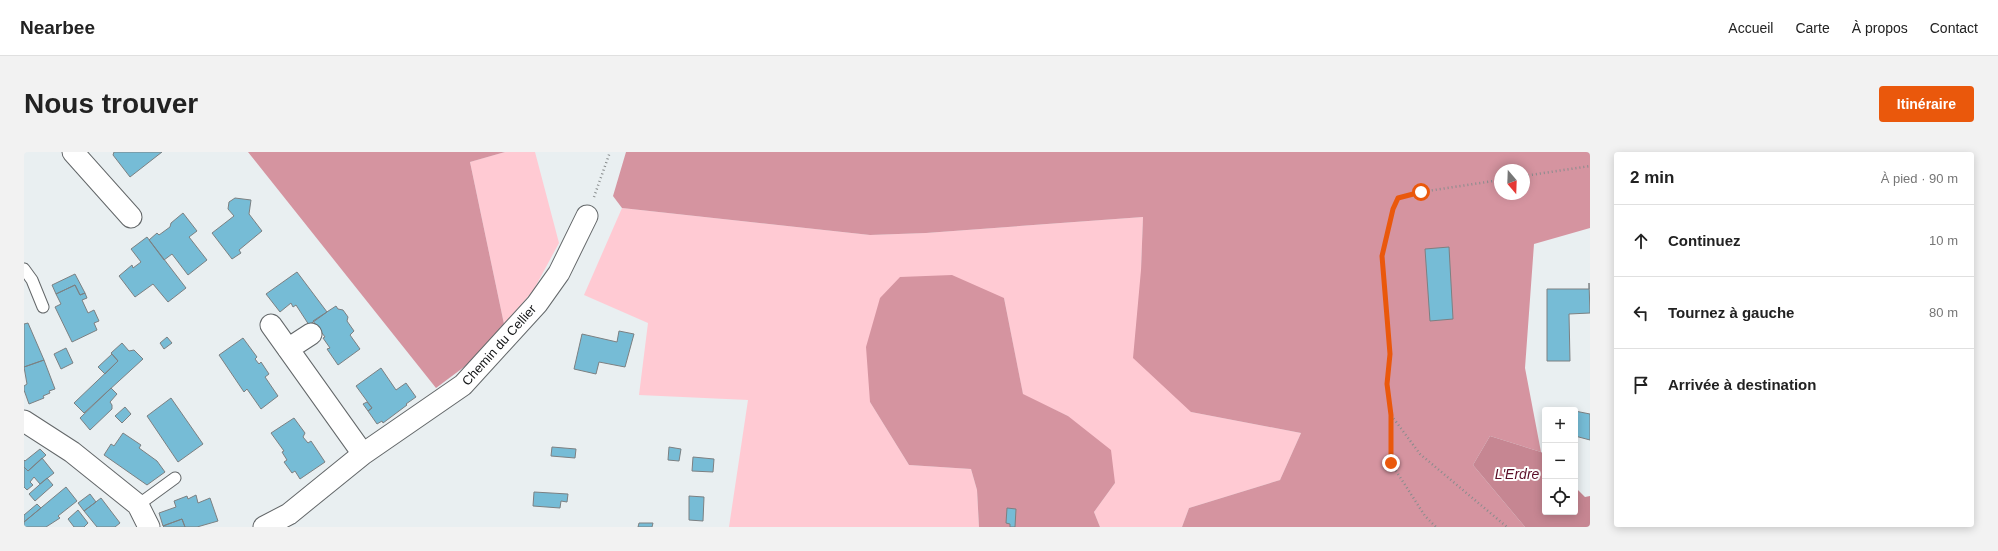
<!DOCTYPE html>
<html lang="fr">
<meta charset="utf-8">
<style>
:root{--surface:#fff;--page:#f2f2f2;--text:#222;--muted:#767676;--line:#e0e0e0;--accent:#ea580c}
body{margin:0;font-family:Helvetica,sans-serif;background:var(--page);color:var(--text)}
.controls{position:absolute;right:12px;bottom:12px;display:grid;overflow:hidden;border-radius:4px;box-shadow:0 2px 10px #0003}
.controls button{width:36px;height:36px;display:grid;place-items:center;padding:0;border:0;border-bottom:1px solid var(--line);background:var(--surface);color:var(--text);font:20px sans-serif}
.compass{position:absolute;left:1470px;top:12px;width:36px;height:36px;border-radius:50%;background:var(--surface);box-shadow:0 2px 10px #0003;rotate:161deg}
.stop{position:absolute;width:12px;height:12px;margin:-9px;border:3px solid #ea580c;border-radius:50%;background:#fff}
.stop.end{background:#ea580c;border-color:#fff;box-shadow:0 1px 4px #0008}
.list{margin:0;padding:0;list-style:none}
h2{display:flex;justify-content:space-between;align-items:center;height:52px;margin:0;padding:0 16px;font-size:17px}
h2 small{font-size:13px;font-weight:400;color:var(--muted)}
.list li{display:grid;grid-template-columns:26px 1fr auto;gap:12px;align-items:center;box-sizing:border-box;height:72px;padding:0 16px;border-top:1px solid var(--line)}
.list b{display:block;font-size:15px;white-space:nowrap}
.list em{font-size:13px;font-style:normal;color:var(--muted)}
.icon{flex:none;width:22px;height:22px;fill:none;stroke:currentColor;stroke-width:2;stroke-linecap:round;stroke-linejoin:round}
.map{position:relative;flex:none;width:1566px;height:375px;overflow:hidden;border-radius:4px}
header{display:flex;align-items:center;gap:24px;box-sizing:border-box;height:56px;padding:0 20px;background:var(--surface);border-bottom:1px solid var(--line)}
header strong{font-size:19px}
nav{display:flex;gap:22px;margin-inline-start:auto;font-size:14px}
.intro{display:flex;align-items:center;justify-content:space-between;box-sizing:border-box;height:96px;padding:0 24px}
h1{margin:0;font-size:28px}
.button{padding:10px 18px;border-radius:4px;background:var(--accent);color:#fff;font-size:14px;font-weight:700}
main{display:flex;gap:24px;padding:0 24px}
aside{flex:1;background:var(--surface);border-radius:4px;box-shadow:0 2px 10px #0003}
.map>svg:first-child{display:block}
</style>
<header>
<strong>Nearbee</strong>
<nav><a>Accueil</a><a>Carte</a><a>À propos</a><a>Contact</a></nav>
</header>
<div class="intro"><h1>Nous trouver</h1><a class="button">Itinéraire</a></div>
<main>
<div class="map">
<svg width="1566" height="375" viewBox="0 0 1566 375">
<rect width="100%" height="100%" fill="#e9eff1"/>
<!-- green -->
<path fill="#ffcad3" d="M 481,0 L 511,0 L 535,91 L 509,139 L 480,172 L 446,10 Z
M 598,56 L 846,83 L 902,81 L 1119,65 L 1117,118 L 1167,260 L 1277,281 L 1256,328 L 1165,356 L 1158,375 L 1076,375 L 1070,360 L 1091,331 L 1044,264 L 999,243 L 980,146 L 846,250 L 885,313 L 947,317 L 953,338 L 955,375 L 705,375 L 724,248 L 615,243 L 624,171 L 560,143 Z"/>
<!-- forest -->
<path fill="#d594a0" fill-rule="evenodd" d="M 224,0 L 481,0 L 446,10 L 480,172 L 444,212 L 412,236 Z
M 602,0 L 1566,0 L 1566,76 L 1510,92 L 1501,216 L 1517,300 L 1466,284 L 1449,313 L 1501,375 L 1158,375 L 1165,356 L 1256,328 L 1277,281 L 1167,260 L 1109,206 L 1117,118 L 1119,65 L 902,81 L 846,83 L 598,56 L 589,44 ZM 1476,18 L 1500,18 L 1500,42 L 1476,42 Z
M 928,123 L 980,146 L 999,242 L 1044,264 L 1087,298 L 1091,331 L 1070,360 L 1076,375 L 955,375 L 953,338 L 947,317 L 885,313 L 846,250 L 842,195 L 856,146 L 876,125 Z"/>
<!-- water -->
<path fill="#c68692" d="M 1466,284 L 1517,300 L 1521,303 L 1521,360 L 1551,360 L 1551,335 L 1561,345 L 1566,344 L 1566,375 L 1501,375 L 1449,313 Z"/>
<!-- building -->
<path fill="#76bcd6" stroke="#7c8082" d="M 90,0 L 138,0 L 106,25 L 89,3 Z
M 211,46 L 227,48 L 225,62 L 238,79 L 215,98 L 217,101 L 208,107 L 188,81 L 210,64 L 204,57 L 205,50 Z
M 159,61 L 173,79 L 165,85 L 183,108 L 164,123 L 148,102 L 140,108 L 125,88 L 133,81 L 135,83 L 146,75 L 147,71 Z
M 123,85 L 162,136 L 144,150 L 129,132 L 111,145 L 95,124 L 108,113 L 109,116 L 117,110 L 107,97 Z
M 1425,95 L 1429,167 L 1406,169 L 1401,97 Z
M 273,120 L 303,160 L 285,173 L 272,153 L 269,155 L 267,151 L 256,160 L 242,142 Z
M 51,122 L 61,141 L 56,143 L 51,133 L 32,142 L 28,133 Z
M 1565,131 L 1566,161 L 1545,162 L 1546,209 L 1523,209 L 1523,137 L 1565,137 Z
M 51,133 L 56,143 L 61,141 L 63,146 L 58,148 L 64,161 L 70,158 L 75,169 L 70,171 L 73,178 L 48,190 L 31,155 L 37,152 L 32,142 Z
M 312,154 L 314,157 L 319,158 L 324,165 L 323,169 L 330,179 L 326,183 L 336,197 L 314,213 L 303,197 L 306,196 L 299,186 L 301,185 L 289,169 Z
M 4,171 L 20,208 L 0,215 L 0,172 Z
M 595,179 L 610,182 L 601,215 L 575,210 L 572,222 L 550,217 L 558,182 L 593,190 Z
M 143,185 L 148,191 L 140,197 L 136,191 Z
M 219,186 L 233,205 L 231,207 L 235,212 L 237,210 L 245,222 L 241,225 L 254,244 L 237,257 L 223,237 L 220,240 L 195,203 Z
M 98,191 L 105,199 L 110,198 L 119,207 L 60,261 L 50,251 L 94,209 L 87,201 Z
M 42,196 L 49,211 L 37,217 L 30,202 Z
M 88,202 L 94,209 L 81,222 L 74,215 Z
M 20,208 L 31,237 L 25,239 L 26,241 L 19,244 L 20,246 L 5,252 L 0,238 L 0,234 L 3,232 L 0,215 Z
M 357,216 L 372,238 L 382,231 L 392,245 L 382,252 L 383,253 L 359,271 L 358,269 L 353,272 L 344,259 L 348,256 L 332,234 Z
M 87,236 L 93,242 L 86,250 L 88,253 L 88,257 L 66,278 L 56,266 Z
M 147,246 L 179,292 L 154,310 L 123,264 Z
M 343,250 L 348,256 L 344,259 L 339,252 Z
M 101,255 L 107,262 L 98,271 L 91,264 Z
M 1551,259 L 1566,262 L 1566,288 L 1551,284 Z
M 270,266 L 281,281 L 279,285 L 284,291 L 287,289 L 301,310 L 276,327 L 271,319 L 268,321 L 260,310 L 263,308 L 258,300 L 260,299 L 247,281 Z
M 99,281 L 117,293 L 115,296 L 133,309 L 141,320 L 123,333 L 80,303 L 87,292 L 90,294 Z
M 528,295 L 552,297 L 551,306 L 527,304 Z
M 645,295 L 657,297 L 655,309 L 644,308 Z
M 16,297 L 22,303 L 4,319 L 0,315 L 0,308 L 1,309 Z
M 669,305 L 690,307 L 689,320 L 668,319 Z
M 18,306 L 30,321 L 16,332 L 10,325 L 6,330 L 9,333 L 3,338 L 0,335 L 0,315 L 4,319 Z
M 23,326 L 29,333 L 11,349 L 5,342 Z
M 42,335 L 53,349 L 34,364 L 36,366 L 22,375 L 0,375 L 0,370 Z
M 510,340 L 544,342 L 543,350 L 537,349 L 536,356 L 509,354 Z
M 66,342 L 72,350 L 60,359 L 54,351 Z
M 172,343 L 174,351 L 186,346 L 194,369 L 173,375 L 161,375 L 158,367 L 139,374 L 135,361 L 152,355 L 150,349 L 163,344 L 164,347 Z
M 665,344 L 680,345 L 679,369 L 665,368 Z
M 77,346 L 96,371 L 91,375 L 73,375 L 60,359 Z
M 13,352 L 17,356 L 0,370 L 0,363 Z
M 983,356 L 992,357 L 991,375 L 986,375 L 986,372 L 982,371 Z
M 54,358 L 64,371 L 60,375 L 50,375 L 44,367 Z
M 158,367 L 161,375 L 140,375 L 139,374 Z
M 615,371 L 629,371 L 628,375 L 614,375 Z"/>
<g fill="none" stroke-linecap="round" stroke-linejoin="round">
<!-- lane casing -->
<g stroke="#636769" stroke-width="13">
<path id="lane" d="M 0,117 L 8,128 L 19,155
M 114,353 L 151,326"/>
</g>
<!-- street casing -->
<g stroke="#636769" stroke-width="23">
<path id="street" d="M 49,0 L 107,65
M 247,173 L 339,302
M 264,197 L 287,182
M 0,269 L 48,300 L 114,353 L 125,375
M 240,375 L 265,362 L 339,302 L 439,233 L 513,152 L 535,121 L 563,64"/>
</g>
<!-- path -->
<path stroke="#888c8d" stroke-width="2.5" stroke-dasharray="1 3" stroke-linecap="butt" d="M 1500,24 L 1566,14
M 1476,28 L 1397,40 L 1374,46 L 1369,57 L 1358,104 L 1366,202 L 1363,232 L 1367,263 L 1396,302 L 1483,375
M 570,45 L 586,0
M 1367,264 L 1367,311 L 1401,364 L 1412,375"/>
<!-- lane -->
<use href="#lane" stroke="#fff" stroke-width="11"/>
<!-- street -->
<use href="#street" stroke="#fff" stroke-width="21"/>
</g>
<g fill="none" stroke-linecap="round" stroke-linejoin="round">
<!-- route -->
<path stroke="#ea580c" stroke-width="5" d="M 1367,311 L 1367,263 L 1363,232 L 1366,202 L 1358,104 L 1369,57 L 1374,46 L 1397,40"/>
</g>
<g text-anchor="middle" dominant-baseline="central" stroke-width="4" stroke-linejoin="round" paint-order="stroke">
<!-- street labels -->
<g font-size="13" fill="#121415" stroke="#fff">
<text transform="translate(475 193) rotate(-48)">Chemin du Cellier</text>
</g>
<!-- water labels -->
<g font-size="14" font-style="italic" fill="#5a0d27" stroke="#fff">
<text x="1493" y="322">L'Erdre</text>
</g>
</g>
</svg>
<div class="controls">
<button>+</button>
<button>−</button>
<button><svg class="icon" aria-label="locate" viewBox="0 0 24 24"><circle cx="12" cy="12" r="6"/><path d="M12 2v4M12 18v4M2 12h4M18 12h4"/></svg></button>
</div>
<svg class="compass" viewBox="-18 -18 36 36"><path d="M0-13l5 13h-10z" fill="#e53935"/><path d="M0 13l5-13h-10z" fill="#767676"/></svg>
<div class="stop" style="left:1397px;top:40px"></div>
<div class="stop end" style="left:1367px;top:311px"></div>
</div>
<aside>
<h2>2 min<small>À pied · 90 m</small></h2>
<ul class="list">
<li><svg class="icon" aria-label="ahead" viewBox="0 0 24 24"><path d="M12 20V5M6 11l6-6 6 6"/></svg><div><b>Continuez</b></div><em>10 m</em></li>
<li><svg class="icon" aria-label="left" viewBox="0 0 24 24"><path d="M17 20v-9H6M10 6l-5 5 5 5"/></svg><div><b>Tournez à gauche</b></div><em>80 m</em></li>
<li><svg class="icon" aria-label="arrive" viewBox="0 0 24 24"><path d="M6 21V4h12l-3 4 3 4H6"/></svg><div><b>Arrivée à destination</b></div></li>
</ul>
</aside>
</main>
